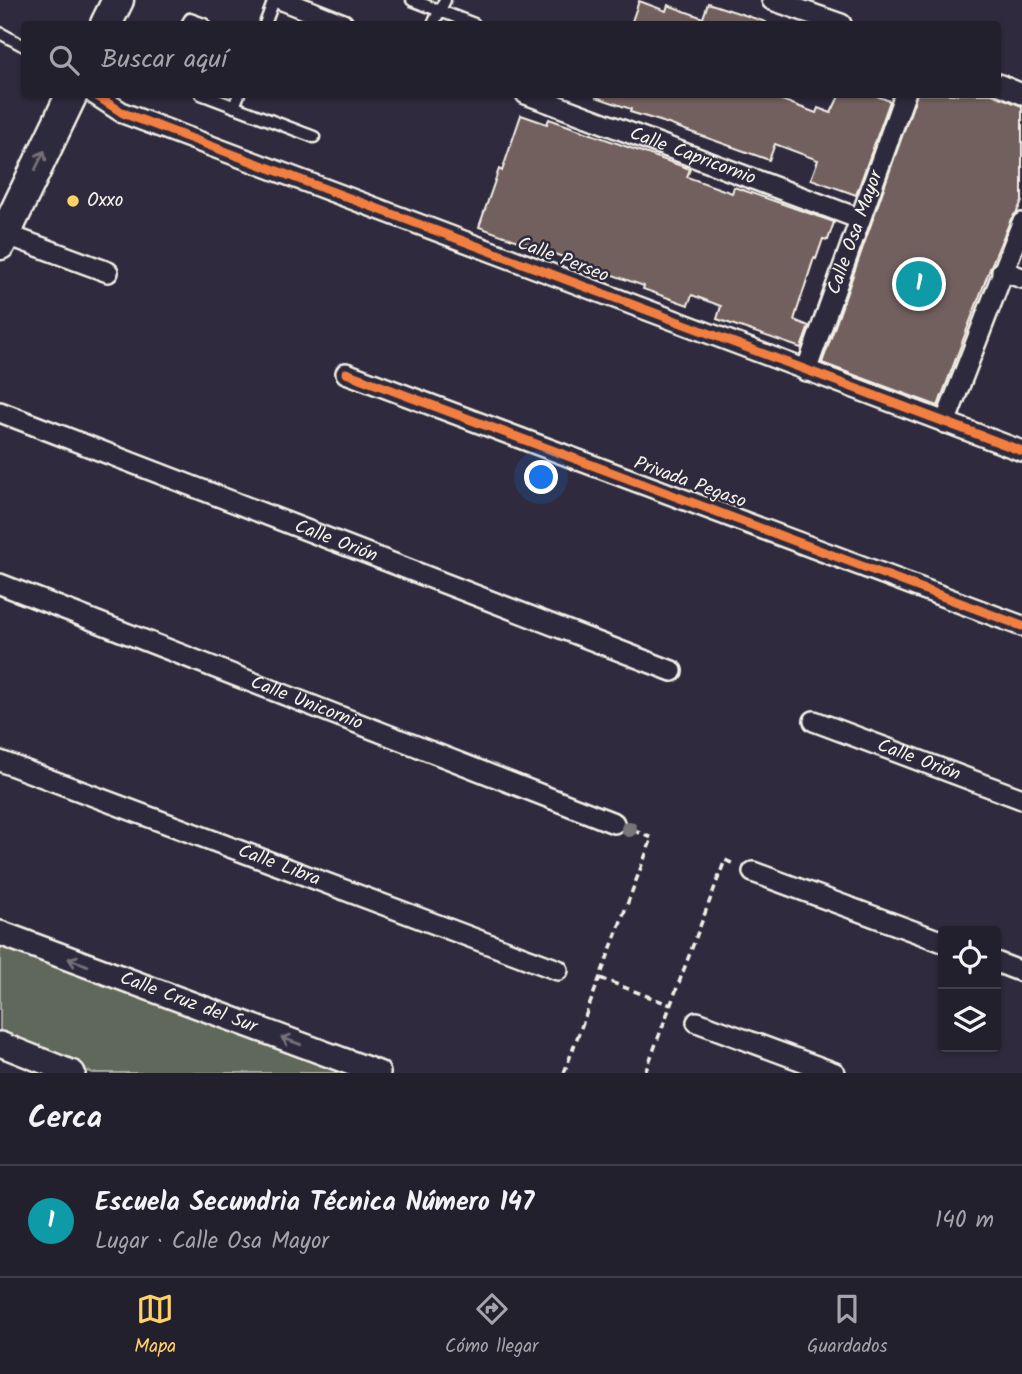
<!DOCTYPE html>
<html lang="es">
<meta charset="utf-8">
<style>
:root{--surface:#23202e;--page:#2b2836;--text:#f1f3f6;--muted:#a3a3aa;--line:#403e4a;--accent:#ffd166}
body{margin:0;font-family:Kalam,sans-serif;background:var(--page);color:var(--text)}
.controls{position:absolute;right:21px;bottom:21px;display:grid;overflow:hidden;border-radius:7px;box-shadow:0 2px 5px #0004}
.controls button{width:63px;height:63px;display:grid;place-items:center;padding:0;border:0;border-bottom:2px solid var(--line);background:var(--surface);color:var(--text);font:35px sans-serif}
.you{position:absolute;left:542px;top:478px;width:24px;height:24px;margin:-18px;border:5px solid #fff;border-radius:50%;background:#1a73e8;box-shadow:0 0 0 10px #1a73e833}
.badge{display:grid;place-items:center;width:46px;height:46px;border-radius:50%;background:var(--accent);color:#fff;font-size:23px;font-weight:700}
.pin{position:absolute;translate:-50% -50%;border:4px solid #fff;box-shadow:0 2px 7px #0006}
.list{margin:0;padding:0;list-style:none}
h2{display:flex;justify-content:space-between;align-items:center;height:91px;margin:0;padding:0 28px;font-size:30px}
h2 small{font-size:23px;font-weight:400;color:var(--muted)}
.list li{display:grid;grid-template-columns:46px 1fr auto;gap:21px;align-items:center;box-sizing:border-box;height:112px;padding:0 28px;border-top:2px solid var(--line)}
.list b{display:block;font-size:26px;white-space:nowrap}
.list p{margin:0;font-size:23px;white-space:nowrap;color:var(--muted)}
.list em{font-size:23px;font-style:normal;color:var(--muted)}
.icon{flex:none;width:38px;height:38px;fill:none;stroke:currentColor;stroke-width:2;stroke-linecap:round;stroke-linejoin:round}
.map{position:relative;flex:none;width:1022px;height:1073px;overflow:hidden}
.search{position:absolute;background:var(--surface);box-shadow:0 2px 5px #0004;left:21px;right:21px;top:21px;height:77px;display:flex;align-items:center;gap:18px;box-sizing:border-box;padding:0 24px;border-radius:7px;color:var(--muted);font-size:26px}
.sheet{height:203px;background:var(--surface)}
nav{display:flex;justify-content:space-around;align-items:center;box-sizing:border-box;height:98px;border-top:2px solid var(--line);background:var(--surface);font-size:19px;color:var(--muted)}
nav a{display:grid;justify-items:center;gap:4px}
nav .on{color:var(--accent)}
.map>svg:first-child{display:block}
</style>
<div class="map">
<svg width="1022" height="1073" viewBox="0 0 1022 1073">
<rect width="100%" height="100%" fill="#2f2a3d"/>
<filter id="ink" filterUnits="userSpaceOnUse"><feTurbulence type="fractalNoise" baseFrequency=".0143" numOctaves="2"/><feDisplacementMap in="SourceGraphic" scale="14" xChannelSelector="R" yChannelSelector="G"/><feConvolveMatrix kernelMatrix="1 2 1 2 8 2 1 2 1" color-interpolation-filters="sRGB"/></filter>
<g filter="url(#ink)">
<!-- green -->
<path fill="#5f675a" stroke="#aaaca1" stroke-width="2" d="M 0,942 L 360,1073 L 93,1073 L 0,1037 Z"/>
<!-- building -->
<path fill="#72605f" stroke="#f4f1e8" stroke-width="2" d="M 639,1 L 666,11 L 668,5 L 703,18 L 708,3 L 766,22 L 765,24 L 631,24 Z
M 596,94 L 766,94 L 816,113 L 818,108 L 831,113 L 840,94 L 872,94 L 890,101 L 856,195 L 811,179 L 818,160 L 775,144 L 769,160 L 660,121 L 630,112 L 631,109 L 596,97 Z
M 917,94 L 992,94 L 1022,106 L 1022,201 L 1017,212 L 1011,219 L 991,266 L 938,406 L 822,363 Z
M 521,115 L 547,124 L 549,119 L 690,169 L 687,177 L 732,193 L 734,187 L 834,222 L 828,240 L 823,239 L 816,259 L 814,258 L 794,320 L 809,326 L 801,348 L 717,319 L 721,306 L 692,295 L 688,305 L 643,289 L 644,286 L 479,227 L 499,169 L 502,171 Z"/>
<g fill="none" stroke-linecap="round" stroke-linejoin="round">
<!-- service casing -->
<g stroke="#f4f1e8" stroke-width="15">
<path id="service" d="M 412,0 L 474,24
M 187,24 L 190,19 L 204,24
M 265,24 L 274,0
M 433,24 L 445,0
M 0,33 L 24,46
M 201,94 L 314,137
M 234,107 L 239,94"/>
</g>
<!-- minor casing -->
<g stroke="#f4f1e8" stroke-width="24">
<g id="minor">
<path d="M 282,0 L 343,24"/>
<path d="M 772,0 L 841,24"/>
<path d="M 998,84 L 1022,94"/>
<path d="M 94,94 L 123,113 L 1022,451"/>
<path id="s1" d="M 526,94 L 860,219"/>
<path d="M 5,234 L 108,272"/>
<path d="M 1002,271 L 1022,278"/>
<path id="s2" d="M 806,371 L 905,94"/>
<path d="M 346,373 L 1022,626"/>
<path id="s3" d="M 0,412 L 672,671"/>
<path d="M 945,423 L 1022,223"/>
<path id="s4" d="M 0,584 L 614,823"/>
<path id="s5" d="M 814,721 L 1022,799"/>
<path id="s6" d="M 0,761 L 558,970"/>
<path d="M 753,872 L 943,942"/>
<path d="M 996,962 L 1022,972"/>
<path d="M 697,1022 L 835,1073"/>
</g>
</g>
<!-- tertiary casing -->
<g stroke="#f4f1e8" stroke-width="28">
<g id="tertiary">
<path id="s7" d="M 0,933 L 378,1073"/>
<path d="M 0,1044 L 73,1073"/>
</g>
</g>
<!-- primary casing -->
<g stroke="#f4f1e8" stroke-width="35">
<path id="primary" d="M 106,24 L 118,0
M 0,244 L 72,94"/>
</g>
<!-- path -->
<path stroke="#f4f1e8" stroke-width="3.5" stroke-dasharray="7 5" stroke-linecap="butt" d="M 600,978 L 671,1005
M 564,1073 L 652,838 L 630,829
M 645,1073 L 725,860 L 736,865"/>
<!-- service -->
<use href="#service" stroke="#2f2a3d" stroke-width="10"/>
<!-- minor -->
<use href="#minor" stroke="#2f2a3d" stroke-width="19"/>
<!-- tertiary -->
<use href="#tertiary" stroke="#2f2a3d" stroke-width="23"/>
<!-- primary -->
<use href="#primary" stroke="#2f2a3d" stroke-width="30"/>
<!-- cycleway casing -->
<g stroke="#2f2a3d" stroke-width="13">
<path id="cycleway" d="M 94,94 L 123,113 L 1022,451
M 346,373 L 1022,626"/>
</g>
<!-- cycleway -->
<use href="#cycleway" stroke="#f27e40" stroke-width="9"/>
</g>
<!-- trees -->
<circle fill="#767578" cx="629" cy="829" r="8"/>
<!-- one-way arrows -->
<defs><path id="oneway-shaft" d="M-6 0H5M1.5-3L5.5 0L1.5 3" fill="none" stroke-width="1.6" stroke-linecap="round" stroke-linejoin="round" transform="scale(1.75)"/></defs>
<g stroke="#747079">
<use href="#oneway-shaft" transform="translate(40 160) rotate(-64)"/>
<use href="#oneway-shaft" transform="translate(78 962) rotate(-160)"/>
<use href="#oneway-shaft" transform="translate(291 1041) rotate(-160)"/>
</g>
</g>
<!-- markers -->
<circle fill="#ffd166" stroke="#2f2a3d" stroke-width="2.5" cx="73" cy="201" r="7"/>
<g text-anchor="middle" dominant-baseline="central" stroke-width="5" stroke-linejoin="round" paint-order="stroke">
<!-- street labels -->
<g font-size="19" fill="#f4f1e8" stroke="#2f2a3d">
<text stroke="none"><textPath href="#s1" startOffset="178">Calle Capricornio</textPath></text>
<text stroke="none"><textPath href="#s2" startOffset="147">Calle Osa Mayor</textPath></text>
<text transform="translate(563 260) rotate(21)">Calle Perseo</text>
<text transform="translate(690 483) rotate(20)">Privada Pegaso</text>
<text stroke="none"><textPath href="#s3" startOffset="360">Calle Orión</textPath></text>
<text stroke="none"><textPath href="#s4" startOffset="329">Calle Unicornio</textPath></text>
<text stroke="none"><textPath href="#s5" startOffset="112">Calle Orión</textPath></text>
<text stroke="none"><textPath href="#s6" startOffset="298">Calle Libra</textPath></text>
<text stroke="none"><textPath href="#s7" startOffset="201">Calle Cruz del Sur</textPath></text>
</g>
<!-- poi labels -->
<g font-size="19" fill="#f4f1e8" stroke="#2f2a3d" text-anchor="start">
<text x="87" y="201">Oxxo</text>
</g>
</g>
</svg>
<div class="controls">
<button><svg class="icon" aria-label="locate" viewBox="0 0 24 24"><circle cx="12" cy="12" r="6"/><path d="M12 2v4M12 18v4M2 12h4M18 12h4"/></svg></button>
<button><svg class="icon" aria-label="layers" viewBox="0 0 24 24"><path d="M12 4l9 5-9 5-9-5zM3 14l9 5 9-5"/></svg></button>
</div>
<div class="you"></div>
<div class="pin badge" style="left:919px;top:284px;background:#0f9aa8">1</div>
<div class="search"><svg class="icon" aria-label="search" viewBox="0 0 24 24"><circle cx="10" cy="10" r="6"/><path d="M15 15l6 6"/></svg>Buscar aquí</div>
</div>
<section class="sheet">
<h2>Cerca<small></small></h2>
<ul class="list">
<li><span class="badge" style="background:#0f9aa8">1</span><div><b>Escuela Secundria Técnica Número 147</b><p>Lugar · Calle Osa Mayor</p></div><em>140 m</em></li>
</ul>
</section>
<nav>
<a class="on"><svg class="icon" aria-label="map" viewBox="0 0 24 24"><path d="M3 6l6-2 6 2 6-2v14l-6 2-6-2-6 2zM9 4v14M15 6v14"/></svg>Mapa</a>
<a><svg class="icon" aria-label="directions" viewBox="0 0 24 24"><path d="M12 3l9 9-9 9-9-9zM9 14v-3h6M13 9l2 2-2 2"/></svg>Cómo llegar</a>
<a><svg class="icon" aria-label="saved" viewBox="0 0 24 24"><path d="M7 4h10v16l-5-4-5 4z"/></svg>Guardados</a>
</nav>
